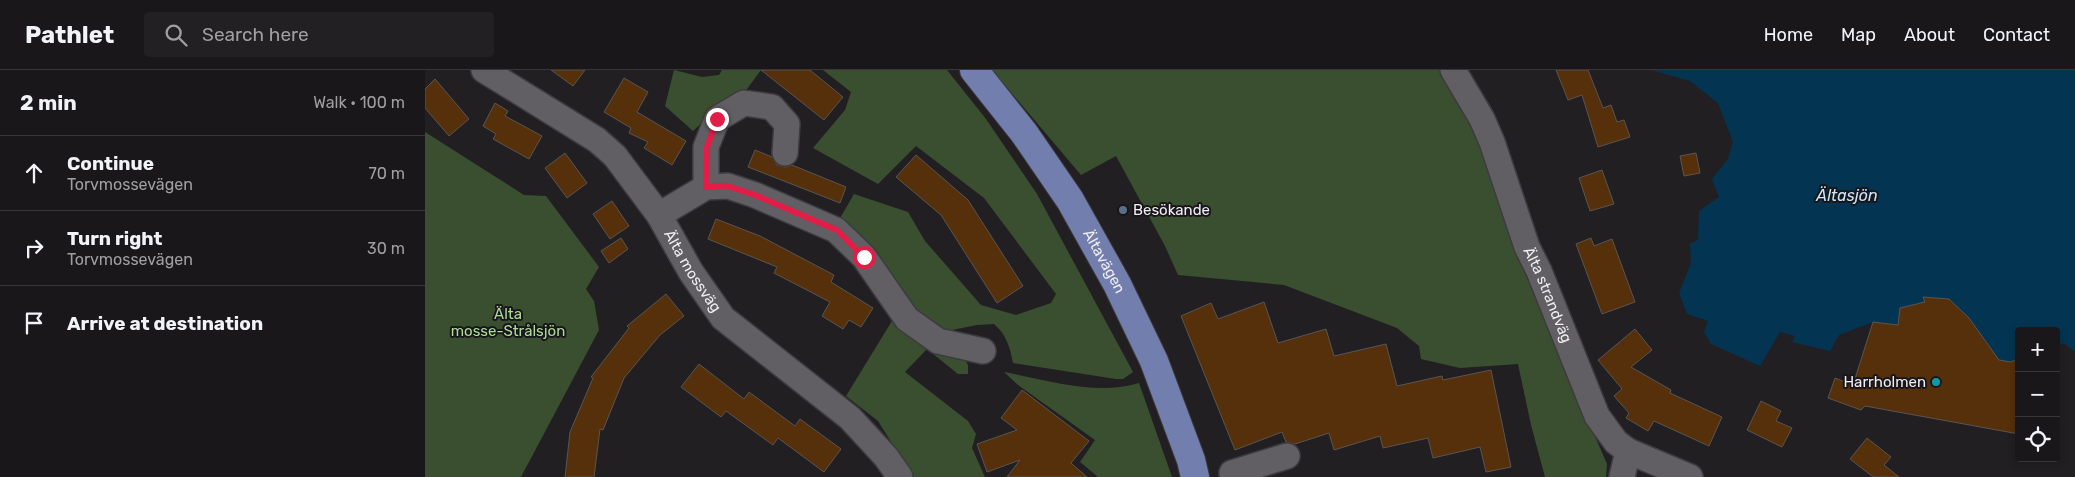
<!DOCTYPE html>
<meta charset="utf-8">
<style>
:root{--surface:#1a171a;--page:#232023;--text:#f1f3f6;--muted:#9f9fa2;--line:#383639}
body{margin:0;font-family:Rubik,sans-serif;background:var(--page);color:var(--text)}
.controls{position:absolute;right:15px;bottom:15px;display:grid;overflow:hidden;border-radius:5px;box-shadow:0 2px 8px #0003}
.controls button{width:45px;height:45px;display:grid;place-items:center;padding:0;border:0;border-bottom:1px solid var(--line);background:var(--surface);color:var(--text);font:25px sans-serif}
.stop{position:absolute;width:15px;height:15px;margin:-11px;border:4px solid #e11d48;border-radius:50%;background:#fff}
.stop.end{background:#e11d48;border-color:#fff;box-shadow:0 1px 5px #0008}
.list{margin:0;padding:0;list-style:none}
h2{display:flex;justify-content:space-between;align-items:center;height:65px;margin:0;padding:0 20px;font-size:21px}
h2 small{font-size:16px;font-weight:400;color:var(--muted)}
.list li{display:grid;grid-template-columns:32px 1fr auto;gap:15px;align-items:center;box-sizing:border-box;height:75px;padding:0 20px;border-top:1px solid var(--line)}
.list b{display:block;font-size:19px;white-space:nowrap}
.list p{margin:0;font-size:16px;white-space:nowrap;color:var(--muted)}
.list em{font-size:16px;font-style:normal;color:var(--muted)}
.icon{flex:none;width:28px;height:28px;fill:none;stroke:currentColor;stroke-width:2;stroke-linecap:round;stroke-linejoin:round}
.map{position:relative;flex:none;width:1650px;height:407px;overflow:hidden}
header{display:flex;align-items:center;gap:30px;box-sizing:border-box;height:70px;padding:0 25px;background:var(--surface);border-bottom:1px solid var(--line)}
header strong{font-size:24px}
nav{display:flex;gap:28px;margin-inline-start:auto;font-size:18px}
.search{width:350px;height:45px;background:var(--page);display:flex;align-items:center;gap:12px;box-sizing:border-box;padding:0 18px;border-radius:5px;color:var(--muted);font-size:19px}
main{display:flex}
aside{flex:1;background:var(--surface)}
.map>svg:first-child{display:block}
</style>
<header>
<strong>Pathlet</strong>
<div class="search"><svg class="icon" aria-label="search" viewBox="0 0 24 24"><circle cx="10" cy="10" r="6"/><path d="M15 15l6 6"/></svg>Search here</div>
<nav><a>Home</a><a>Map</a><a>About</a><a>Contact</a></nav>
</header>
<main>
<aside>
<h2>2 min<small>Walk · 100 m</small></h2>
<ul class="list">
<li><svg class="icon" aria-label="ahead" viewBox="0 0 24 24"><path d="M12 20V5M6 11l6-6 6 6"/></svg><div><b>Continue</b><p>Torvmossevägen</p></div><em>70 m</em></li>
<li><svg class="icon" aria-label="right" viewBox="0 0 24 24"><path d="M7 20v-9h11M14 6l5 5-5 5"/></svg><div><b>Turn right</b><p>Torvmossevägen</p></div><em>30 m</em></li>
<li><svg class="icon" aria-label="arrive" viewBox="0 0 24 24"><path d="M6 21V4h12l-3 4 3 4H6"/></svg><div><b>Arrive at destination</b></div></li>
</ul>
</aside>
<div class="map">
<svg width="1650" height="407" viewBox="0 0 1650 407">
<rect width="100%" height="100%" fill="#221f23"/>
<!-- green -->
<path fill="#394f30" d="M 249,0 L 277,7 L 294,5 L 297,0 L 336,0 L 322,19 L 292,38 L 268,61 L 240,36 Z
M 398,0 L 522,0 L 561,49 L 612,124 L 708,302 L 698,309 L 691,309 L 588,293 C 585,277 581,264 569,254 L 552,255 L 522,261 L 507,254 L 479,227 L 414,150 L 429,124 L 483,142 L 500,171 L 556,235 L 591,245 L 626,233 L 631,224 L 559,128 L 491,76 L 453,114 L 388,78 L 420,40 L 426,22 Z
M 567,0 L 1020,0 L 1046,35 L 1132,278 L 1182,394 L 1181,407 L 1120,407 L 1106,355 L 1093,294 L 1035,298 L 996,289 L 994,276 L 972,258 L 859,215 L 753,205 L 740,176 L 691,86 L 656,105 Z
M 0,62 L 99,125 L 121,126 L 174,197 L 161,219 L 169,231 L 174,260 L 96,407 L 0,407 Z
M 470,246 L 539,288 L 543,295 L 543,304 L 533,304 L 502,279 L 480,302 L 543,351 L 551,364 L 547,378 L 560,407 L 488,407 L 453,351 L 421,326 Z
M 579,302 C 622,310 672,326 714,313 L 747,407 L 673,407 L 655,392 L 670,370 L 593,315 Z"/>
<!-- water -->
<path fill="#033553" d="M 1226,0 L 1650,0 L 1650,282 L 1640,274 L 1631,273 L 1631,261 L 1594,261 L 1594,288 L 1586,292 L 1574,290 L 1544,248 L 1524,229 L 1498,227 L 1502,235 L 1486,236 L 1475,238 L 1473,255 L 1448,252 L 1414,265 L 1405,281 L 1367,272 L 1370,266 L 1355,262 L 1335,296 L 1286,274 L 1279,262 L 1283,251 L 1262,244 L 1254,223 L 1266,193 L 1265,174 L 1273,170 L 1274,141 L 1294,127 L 1287,109 L 1303,89 L 1308,72 L 1293,33 L 1265,11 Z"/>
<!-- building -->
<path fill="#55300b" stroke="#5a5551" d="M 126,0 L 160,0 L 148,16 Z
M 336,0 L 385,0 L 418,27 L 399,50 Z
M 1131,0 L 1163,0 L 1178,38 L 1186,35 L 1192,52 L 1199,50 L 1205,67 L 1173,77 L 1157,25 L 1143,30 Z
M 199,8 L 223,22 L 212,42 L 261,71 L 247,95 L 219,78 L 223,72 L 204,63 L 206,58 L 179,42 Z
M 10,9 L 44,49 L 24,66 L 0,38 L 0,19 Z
M 70,33 L 83,41 L 80,46 L 117,66 L 104,89 L 68,69 L 71,64 L 58,56 Z
M 330,80 L 347,87 L 352,95 L 360,97 L 367,95 L 421,117 L 415,133 L 323,97 Z
M 140,83 L 162,113 L 142,128 L 120,98 Z
M 1271,83 L 1275,103 L 1259,106 L 1255,86 Z
M 491,85 L 543,130 L 598,216 L 572,233 L 516,145 L 471,107 Z
M 1177,100 L 1189,134 L 1165,141 L 1154,108 Z
M 187,131 L 204,156 L 185,169 L 168,144 Z
M 291,149 L 335,166 L 409,205 L 406,212 L 448,238 L 436,257 L 424,250 L 418,259 L 397,246 L 405,232 L 349,203 L 352,197 L 283,169 Z
M 196,168 L 203,179 L 184,193 L 176,181 Z
M 1166,168 L 1169,176 L 1187,169 L 1210,232 L 1177,244 L 1151,174 Z
M 241,224 L 259,246 L 235,265 L 199,308 L 178,360 L 175,359 L 169,407 L 140,407 L 145,362 L 168,308 L 166,307 L 204,258 L 202,256 Z
M 1498,227 L 1524,229 L 1544,248 L 1574,290 L 1586,292 L 1594,288 L 1594,364 L 1440,336 L 1436,340 L 1403,328 L 1410,308 L 1428,315 L 1448,252 L 1473,255 L 1475,238 L 1500,232 Z
M 839,232 L 853,273 L 901,259 L 909,286 L 961,274 L 972,316 L 1017,306 L 1018,310 L 1066,300 L 1086,397 L 1061,402 L 1055,377 L 1008,388 L 1003,368 L 958,378 L 955,366 L 909,380 L 904,363 L 870,374 L 861,372 L 857,362 L 810,380 L 756,246 L 786,233 L 793,249 Z
M 1210,259 L 1227,280 L 1206,297 L 1246,320 L 1245,323 L 1297,347 L 1284,376 L 1229,351 L 1223,361 L 1201,348 L 1204,343 L 1189,326 L 1197,319 L 1173,290 Z
M 274,294 L 319,329 L 324,322 L 370,356 L 375,349 L 416,379 L 399,402 L 353,368 L 348,375 L 301,341 L 296,347 L 256,317 Z
M 597,320 L 664,371 L 646,393 L 662,407 L 582,407 L 595,390 L 562,402 L 552,374 L 592,360 L 576,348 Z
M 1336,331 L 1356,341 L 1351,351 L 1367,358 L 1357,377 L 1322,360 Z
M 1442,368 L 1466,387 L 1459,395 L 1474,407 L 1448,407 L 1425,389 Z"/>
<g fill="none" stroke-linecap="round" stroke-linejoin="round">
<!-- minor casing -->
<g stroke="#3d3b3f" stroke-width="28">
<g id="minor">
<path id="s1" d="M 59,0 L 172,70 L 190,86 L 234,145 L 266,202 L 298,248 L 425,348 L 461,387 L 475,407"/>
<path id="s2" d="M 1028,0 L 1057,49 L 1067,72 L 1102,177 L 1114,201 L 1172,346 L 1191,372 L 1203,381 L 1265,407"/>
<path d="M 281,117 L 281,77 L 292,49 L 319,33 L 347,37 L 362,54 L 360,83"/>
<path d="M 234,145 L 281,117 L 303,116 L 330,125 L 411,160 L 439,187 L 482,249 L 513,271 L 558,281"/>
<path d="M 807,403 L 862,386"/>
<path d="M 1197,407 L 1203,381"/>
</g>
</g>
<!-- major casing -->
<g stroke="#3d3b3f" stroke-width="30">
<g id="major">
<path id="s3" d="M 549,0 L 599,63 L 645,130 L 692,214 L 729,291 L 766,390 L 770,407"/>
</g>
</g>
<!-- minor -->
<use href="#minor" stroke="#625f64" stroke-width="25"/>
<!-- major -->
<use href="#major" stroke="#727ead" stroke-width="28"/>
</g>
<g fill="none" stroke-linecap="round" stroke-linejoin="round">
<!-- route -->
<path stroke="#e11d48" stroke-width="6" d="M 292,49 L 282,77 L 281,117 L 303,116 L 330,125 L 412,160 L 439,187"/>
</g>
<!-- markers -->
<circle fill="#5c6f8a" stroke="#18161a" stroke-width="2" cx="698" cy="140" r="5"/>
<circle fill="#0f9aa8" stroke="#18161a" stroke-width="2" cx="1511" cy="312" r="5"/>
<g text-anchor="middle" dominant-baseline="central" stroke-width="4" stroke-linejoin="round" paint-order="stroke">
<!-- poi labels -->
<g font-size="15" fill="#efedf0" stroke="#18161a" text-anchor="start">
<text x="708" y="140">Besökande</text>
<text x="1501" y="312" text-anchor="end">Harrholmen</text>
</g>
<!-- street labels -->
<g font-size="15" fill="#efedf0" stroke="#18161a">
<text stroke="none"><textPath href="#s3" startOffset="232">Ältavägen</textPath></text>
<text stroke="none"><textPath href="#s1" startOffset="296">Älta mossväg</textPath></text>
<text stroke="none"><textPath href="#s2" startOffset="245">Älta strandväg</textPath></text>
</g>
<!-- park labels -->
<g font-size="15" fill="#acdb98" stroke="#18161a">
<text x="83" y="244">Älta<tspan x="83" dy="17">mosse-Strålsjön</tspan></text>
</g>
<!-- water labels -->
<g font-size="16" font-style="italic" fill="#cae5fa" stroke="#18161a">
<text x="1422" y="125">Ältasjön</text>
</g>
</g>
</svg>
<div class="controls">
<button>+</button>
<button>−</button>
<button><svg class="icon" aria-label="locate" viewBox="0 0 24 24"><circle cx="12" cy="12" r="6"/><path d="M12 2v4M12 18v4M2 12h4M18 12h4"/></svg></button>
</div>
<div class="stop" style="left:439px;top:187px"></div>
<div class="stop end" style="left:292px;top:49px"></div>
</div>
</main>
